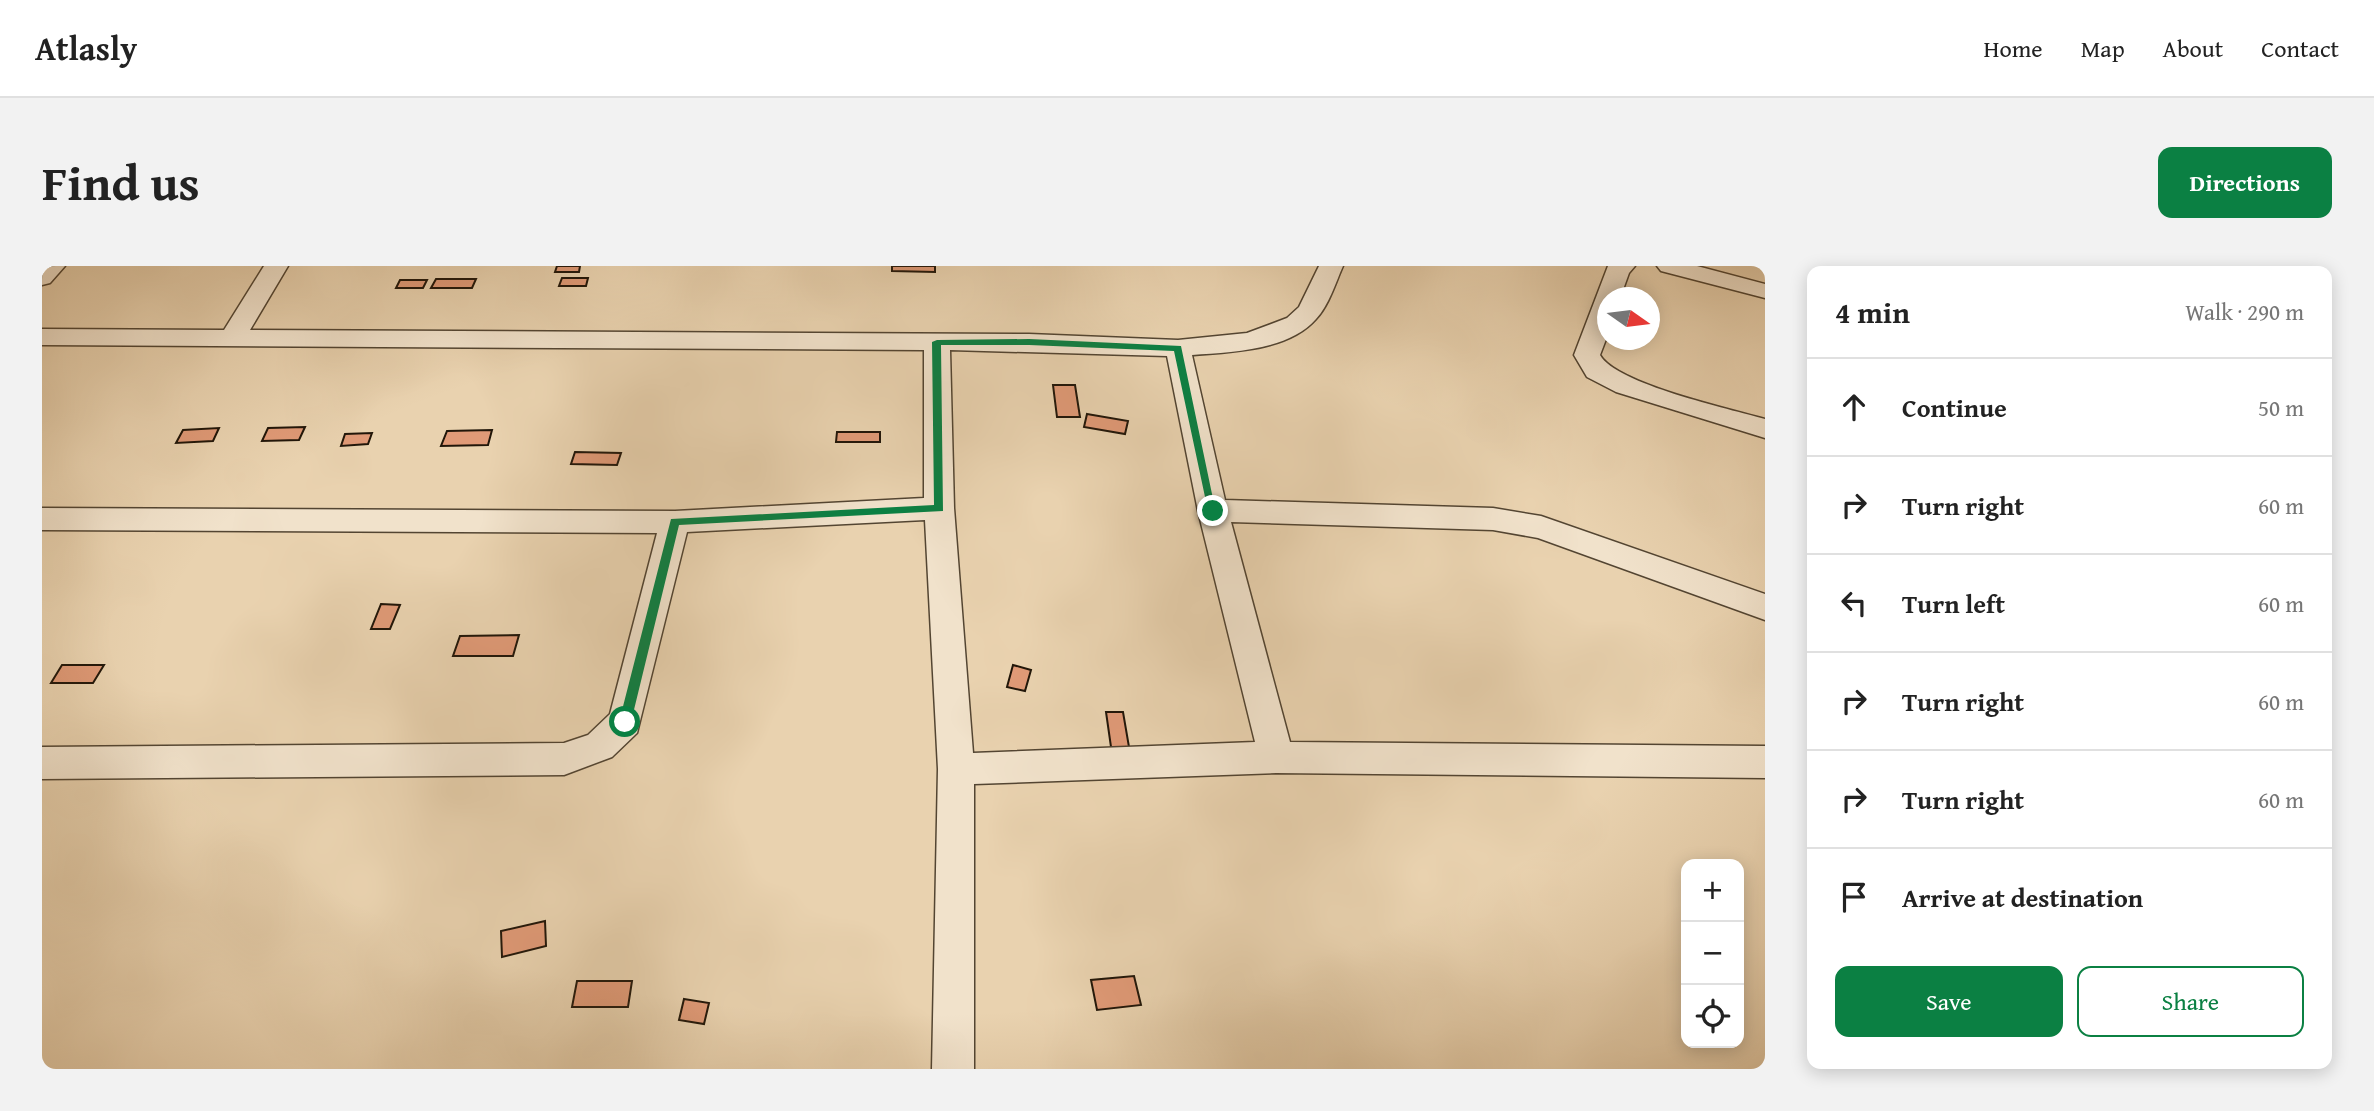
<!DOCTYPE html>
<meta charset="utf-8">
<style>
:root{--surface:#fff;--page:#f2f2f2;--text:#222;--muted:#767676;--line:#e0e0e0;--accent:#0b8043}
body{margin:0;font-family:"Gentium Book Plus",serif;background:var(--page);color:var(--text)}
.controls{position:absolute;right:21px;bottom:21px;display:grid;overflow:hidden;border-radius:14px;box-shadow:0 4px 18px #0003}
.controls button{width:63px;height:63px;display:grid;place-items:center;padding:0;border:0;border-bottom:2px solid var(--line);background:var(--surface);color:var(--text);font:35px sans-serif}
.compass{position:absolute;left:1555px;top:21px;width:63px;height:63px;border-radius:50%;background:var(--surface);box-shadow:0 4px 18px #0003;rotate:104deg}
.stop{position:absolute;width:21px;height:21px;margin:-16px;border:5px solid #0b8043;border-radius:50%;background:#fff}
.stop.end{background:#0b8043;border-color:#fff;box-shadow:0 2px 7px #0008}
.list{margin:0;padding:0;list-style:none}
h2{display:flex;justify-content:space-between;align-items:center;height:91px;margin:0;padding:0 28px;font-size:30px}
h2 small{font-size:23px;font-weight:400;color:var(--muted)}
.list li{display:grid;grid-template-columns:46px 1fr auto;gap:21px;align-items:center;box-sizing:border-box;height:98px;padding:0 28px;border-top:2px solid var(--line)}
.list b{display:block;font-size:26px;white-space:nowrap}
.list em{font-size:23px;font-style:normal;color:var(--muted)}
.actions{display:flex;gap:14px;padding:21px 28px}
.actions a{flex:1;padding:16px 0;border:2px solid var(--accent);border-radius:14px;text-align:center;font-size:24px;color:var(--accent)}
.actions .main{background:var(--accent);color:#fff}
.icon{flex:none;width:38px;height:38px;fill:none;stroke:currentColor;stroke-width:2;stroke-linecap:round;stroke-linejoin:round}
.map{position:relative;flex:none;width:1723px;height:803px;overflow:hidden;border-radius:14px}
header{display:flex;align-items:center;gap:42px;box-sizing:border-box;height:98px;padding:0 35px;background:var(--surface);border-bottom:2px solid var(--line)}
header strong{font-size:33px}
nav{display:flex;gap:38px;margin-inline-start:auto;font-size:24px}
.intro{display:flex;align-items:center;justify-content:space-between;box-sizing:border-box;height:168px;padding:0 42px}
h1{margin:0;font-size:49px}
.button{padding:18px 32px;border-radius:14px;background:var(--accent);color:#fff;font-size:24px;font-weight:700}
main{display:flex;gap:42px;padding:0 42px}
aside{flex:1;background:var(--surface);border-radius:14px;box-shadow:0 4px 18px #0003}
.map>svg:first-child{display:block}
</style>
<header>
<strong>Atlasly</strong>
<nav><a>Home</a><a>Map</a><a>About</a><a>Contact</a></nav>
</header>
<div class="intro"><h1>Find us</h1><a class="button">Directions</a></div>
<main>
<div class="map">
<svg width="1723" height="803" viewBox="0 0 1723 803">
<rect width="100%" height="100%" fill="#e9d2af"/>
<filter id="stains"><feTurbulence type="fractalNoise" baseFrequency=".00286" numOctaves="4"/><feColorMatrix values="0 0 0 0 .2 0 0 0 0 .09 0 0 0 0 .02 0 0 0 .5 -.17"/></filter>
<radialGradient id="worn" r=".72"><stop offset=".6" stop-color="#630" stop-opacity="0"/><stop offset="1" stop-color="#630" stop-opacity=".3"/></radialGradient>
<!-- building -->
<path fill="#e09a77" stroke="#211609" stroke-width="2" d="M 515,0 L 538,0 L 537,6 L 513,6 Z
M 850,0 L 893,0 L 893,6 L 850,5 Z
M 520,12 L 546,12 L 544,20 L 517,20 Z
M 394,13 L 434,13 L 430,22 L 389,22 Z
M 358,14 L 385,14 L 381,22 L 354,22 Z
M 1011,119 L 1033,119 L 1038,151 L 1015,151 Z
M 1045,148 L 1086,155 L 1083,168 L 1042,161 Z
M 263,161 L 257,174 L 220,175 L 226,162 Z
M 177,162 L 171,175 L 134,177 L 141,164 Z
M 450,164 L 446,179 L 399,180 L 405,165 Z
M 795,166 L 838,166 L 838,176 L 794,176 Z
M 330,167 L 326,178 L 299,180 L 303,168 Z
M 533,186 L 579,187 L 575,199 L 529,198 Z
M 339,338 L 358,339 L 348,363 L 329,363 Z
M 477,369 L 471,390 L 411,390 L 418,370 Z
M 20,399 L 62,399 L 51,417 L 9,417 Z
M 971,399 L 989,404 L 983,425 L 965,421 Z
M 1064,446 L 1081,446 L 1087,481 L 1069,481 Z
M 503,655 L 504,680 L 460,691 L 459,665 Z
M 1092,710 L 1099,739 L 1055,744 L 1049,714 Z
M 535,715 L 590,715 L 586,741 L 530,741 Z
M 642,733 L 667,737 L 662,758 L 637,754 Z"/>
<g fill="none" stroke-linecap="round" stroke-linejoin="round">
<!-- street casing -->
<g stroke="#534532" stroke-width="3">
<path id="street" d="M 0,0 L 23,0 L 8,17 L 0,19 Z
M 222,0 L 246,0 L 208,64 L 987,68 L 1136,74 L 1205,67 L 1245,52 L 1257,41 L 1277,0 L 1301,0 C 1293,18 1287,39 1274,53 C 1246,85 1189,86 1150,89 L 1183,234 L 1451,242 L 1499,250 L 1723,328 L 1723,354 L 1496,272 L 1451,264 L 1189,256 L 1248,476 L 1723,480 L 1723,512 L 1234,507 L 932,518 L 932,803 L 890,803 L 896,503 L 883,254 L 645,266 L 595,467 L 570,491 L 522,509 L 0,513 L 0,481 L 522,477 L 546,469 L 568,448 L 615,267 L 0,264 L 0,242 L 633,245 L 882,232 L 882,84 L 0,79 L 0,63 L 182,64 ZM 908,84 L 1125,90 L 1156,245 L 1213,476 L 931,487 L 912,242 Z
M 1566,0 L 1593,0 L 1587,7 L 1578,32 L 1566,32 L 1566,68 L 1558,89 C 1574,118 1688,143 1723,153 L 1723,172 L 1574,126 L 1545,111 L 1532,89 Z
M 1615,0 L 1655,0 L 1723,18 L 1723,32 L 1619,5 Z"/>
</g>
<!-- street -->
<use href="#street" fill="#f1e2cb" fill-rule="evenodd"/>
</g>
<!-- route -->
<path fill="#0b8043" d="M 987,73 L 1139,80 L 1174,247 L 1166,245 L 1132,85 L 987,79 L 899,79 L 901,245 L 637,259 L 589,456 L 587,459 L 579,459 L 577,456 L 629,253 L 892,239 L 890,76 L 895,74 Z"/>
<rect width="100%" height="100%" filter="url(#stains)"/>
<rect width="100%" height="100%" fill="url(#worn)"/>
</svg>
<div class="controls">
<button>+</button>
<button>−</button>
<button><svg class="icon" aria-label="locate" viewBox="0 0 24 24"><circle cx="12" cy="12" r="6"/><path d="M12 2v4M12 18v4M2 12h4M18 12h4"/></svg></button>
</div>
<svg class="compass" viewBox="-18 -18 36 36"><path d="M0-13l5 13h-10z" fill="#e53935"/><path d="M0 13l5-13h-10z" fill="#767676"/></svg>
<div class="stop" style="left:583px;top:456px"></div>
<div class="stop end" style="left:1171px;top:245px"></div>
</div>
<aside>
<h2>4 min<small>Walk · 290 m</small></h2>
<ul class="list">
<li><svg class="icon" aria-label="ahead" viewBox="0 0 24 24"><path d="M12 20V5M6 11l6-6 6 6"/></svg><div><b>Continue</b></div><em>50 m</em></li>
<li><svg class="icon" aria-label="right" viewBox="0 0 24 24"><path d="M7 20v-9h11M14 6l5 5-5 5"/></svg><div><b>Turn right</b></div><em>60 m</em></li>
<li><svg class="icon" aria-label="left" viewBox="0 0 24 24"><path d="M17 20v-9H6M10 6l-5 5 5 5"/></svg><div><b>Turn left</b></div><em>60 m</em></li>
<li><svg class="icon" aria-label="right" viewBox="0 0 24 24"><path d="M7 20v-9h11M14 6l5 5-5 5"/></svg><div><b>Turn right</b></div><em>60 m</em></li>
<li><svg class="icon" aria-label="right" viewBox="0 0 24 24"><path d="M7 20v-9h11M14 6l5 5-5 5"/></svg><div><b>Turn right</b></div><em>60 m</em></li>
<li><svg class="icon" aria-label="arrive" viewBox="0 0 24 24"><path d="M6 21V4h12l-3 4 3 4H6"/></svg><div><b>Arrive at destination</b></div></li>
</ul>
<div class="actions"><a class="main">Save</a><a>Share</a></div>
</aside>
</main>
